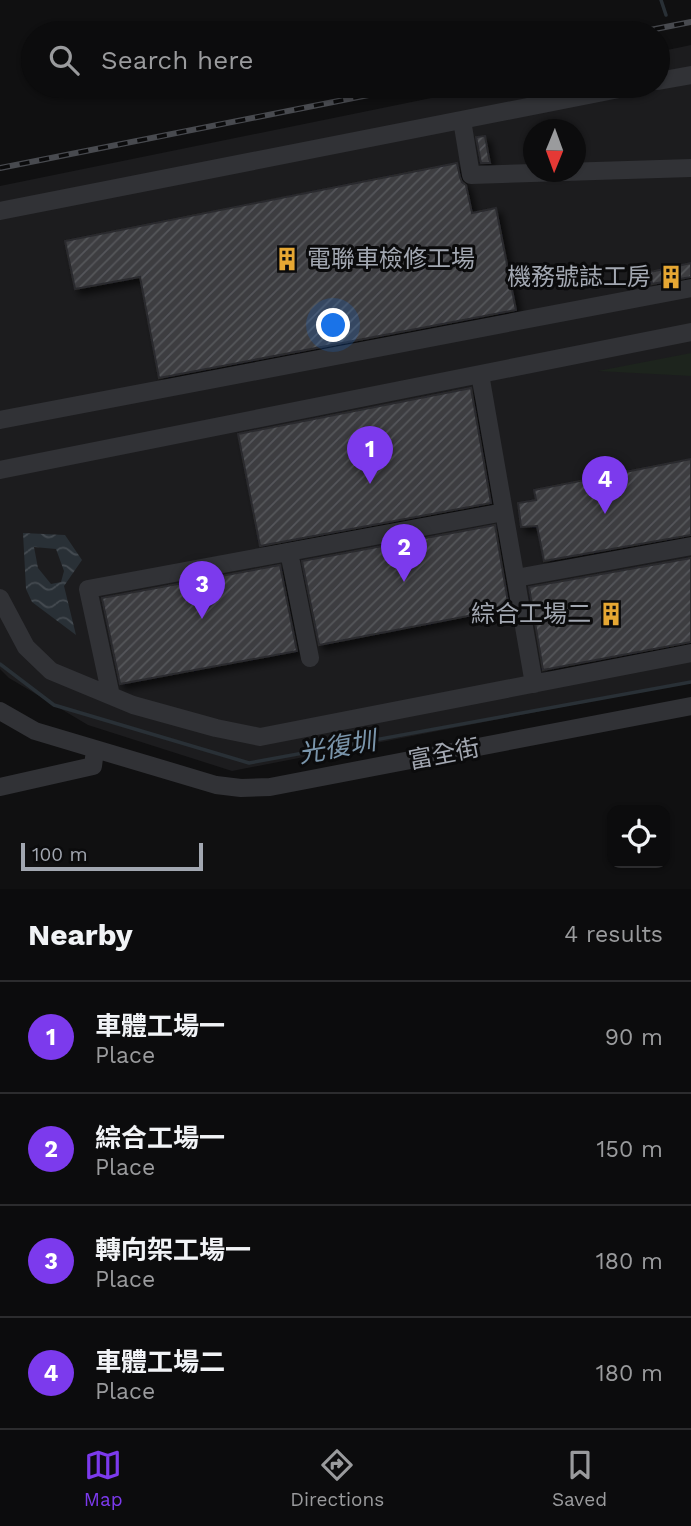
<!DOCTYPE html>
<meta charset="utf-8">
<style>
:root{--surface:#0c0c0d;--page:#151516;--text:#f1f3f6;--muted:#9a9b9d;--line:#2c2c2e;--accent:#7c3aed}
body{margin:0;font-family:"Work Sans","Noto Sans TC",sans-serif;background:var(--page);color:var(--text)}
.controls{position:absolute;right:21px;bottom:21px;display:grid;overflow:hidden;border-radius:14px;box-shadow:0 2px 5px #0004}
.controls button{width:63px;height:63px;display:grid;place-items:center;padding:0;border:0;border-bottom:2px solid var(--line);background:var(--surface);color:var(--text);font:35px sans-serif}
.compass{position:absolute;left:523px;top:119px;width:63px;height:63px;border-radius:50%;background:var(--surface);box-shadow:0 2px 5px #0004;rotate:181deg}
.scale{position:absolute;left:21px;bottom:18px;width:182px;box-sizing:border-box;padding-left:7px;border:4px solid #a2a7b1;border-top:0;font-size:19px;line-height:24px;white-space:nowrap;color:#a2a7b1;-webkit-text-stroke:5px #0b0b0c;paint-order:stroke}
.you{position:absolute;left:334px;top:326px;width:24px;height:24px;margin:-18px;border:5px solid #fff;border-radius:50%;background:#1a73e8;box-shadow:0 0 0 10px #1a73e833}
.badge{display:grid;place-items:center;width:46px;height:46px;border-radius:50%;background:var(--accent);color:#fff;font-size:23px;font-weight:700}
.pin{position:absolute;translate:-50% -58px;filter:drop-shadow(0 2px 4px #0008)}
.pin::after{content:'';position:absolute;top:37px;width:24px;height:21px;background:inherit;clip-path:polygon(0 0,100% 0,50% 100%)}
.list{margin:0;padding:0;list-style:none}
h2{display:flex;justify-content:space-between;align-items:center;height:91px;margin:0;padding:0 28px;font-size:30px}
h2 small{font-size:23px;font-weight:400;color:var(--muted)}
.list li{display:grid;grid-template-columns:46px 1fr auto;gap:21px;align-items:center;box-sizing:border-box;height:112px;padding:0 28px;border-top:2px solid var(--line)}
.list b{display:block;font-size:26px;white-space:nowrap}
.list p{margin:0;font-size:23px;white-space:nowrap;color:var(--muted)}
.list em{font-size:23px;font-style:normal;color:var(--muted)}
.icon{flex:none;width:38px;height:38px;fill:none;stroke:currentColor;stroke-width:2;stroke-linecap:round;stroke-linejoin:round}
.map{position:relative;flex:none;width:691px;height:889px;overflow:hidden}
.search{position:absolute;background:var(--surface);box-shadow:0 2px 5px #0004;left:21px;right:21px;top:21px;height:77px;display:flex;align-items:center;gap:18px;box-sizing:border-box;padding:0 24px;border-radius:38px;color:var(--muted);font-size:26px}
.sheet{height:539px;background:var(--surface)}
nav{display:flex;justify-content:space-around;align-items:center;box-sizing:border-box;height:98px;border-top:2px solid var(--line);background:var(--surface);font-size:19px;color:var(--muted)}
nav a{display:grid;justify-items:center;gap:4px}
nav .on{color:var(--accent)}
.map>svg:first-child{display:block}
</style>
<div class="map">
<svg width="691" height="889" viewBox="0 0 691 889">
<defs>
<pattern id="water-waves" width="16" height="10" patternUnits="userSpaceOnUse" patternTransform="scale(1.75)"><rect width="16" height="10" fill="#293036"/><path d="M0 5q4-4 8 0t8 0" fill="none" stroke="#454b51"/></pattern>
<pattern id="building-hatch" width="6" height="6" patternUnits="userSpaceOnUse" patternTransform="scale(1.75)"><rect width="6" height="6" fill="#3c3d41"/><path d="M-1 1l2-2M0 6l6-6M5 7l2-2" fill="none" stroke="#55565a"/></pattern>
<filter id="shadow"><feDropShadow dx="5" dy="5" stdDeviation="3.5" flood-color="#0009"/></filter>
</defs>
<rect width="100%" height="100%" fill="#101011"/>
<!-- built -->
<path fill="#1c1c1e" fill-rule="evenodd" d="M 691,45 L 691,682 L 232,771 L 88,725 L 9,678 L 0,669 L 0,186 L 490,86 L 658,86 L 658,52 ZM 534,130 L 576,130 L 576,172 L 534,172 Z"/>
<!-- green -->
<path fill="#1d241d" d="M 691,353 L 691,376 L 598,371 Z"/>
<!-- water -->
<path fill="url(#water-waves)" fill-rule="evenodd" d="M 23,533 L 65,535 L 82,560 L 64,586 L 76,635 L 32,602 L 26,589 ZM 34,547 L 56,549 L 64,571 L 61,582 L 51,584 L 38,568 Z"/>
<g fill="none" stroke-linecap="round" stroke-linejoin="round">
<!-- stream -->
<path stroke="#293036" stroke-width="3.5" d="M 661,0 L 666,15
M 0,664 L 54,705 L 249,763 L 691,682"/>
</g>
<!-- building -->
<path fill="url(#building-hatch)" stroke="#2a2a2d" stroke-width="2" filter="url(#shadow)" d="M 485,136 L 490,163 L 481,163 L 476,137 Z
M 457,163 L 460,177 L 462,182 L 466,185 L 472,213 L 496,208 L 516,310 L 159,378 L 140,277 L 75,289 L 65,241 Z
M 691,263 L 691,277 L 652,284 L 650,272 Z
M 471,388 L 491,503 L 260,546 L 238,434 Z
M 691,459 L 691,535 L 544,561 L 537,526 L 521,527 L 518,503 L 536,500 L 534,490 Z
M 495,525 L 509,608 L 319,645 L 302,561 Z
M 691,558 L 691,642 L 543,670 L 529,587 Z
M 280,565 L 297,651 L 120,684 L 102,598 Z"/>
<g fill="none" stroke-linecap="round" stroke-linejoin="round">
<!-- minor -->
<path stroke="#313236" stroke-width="18" d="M 658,81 L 691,75
M 462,120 L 471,175 L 691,168
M 0,211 L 634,86
M 480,374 L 534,684
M 0,420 L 691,288
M 0,470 L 691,332
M 289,552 L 310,658
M 516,578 L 691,546
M 0,598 L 26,647 L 51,671 L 133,705 L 216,728 L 260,737 L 691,653
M 111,696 L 88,589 L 504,512
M 0,711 L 35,731 L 216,785 L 241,788 L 270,787 L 691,706
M 0,787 L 93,766 L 95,750"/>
<!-- rail casing -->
<g stroke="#484a4f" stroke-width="6">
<path id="rail" d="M 635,33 L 691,22
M 0,168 L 414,86"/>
</g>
<!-- rail -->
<use href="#rail" stroke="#0b0b0c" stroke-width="3.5" stroke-dasharray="10" stroke-linecap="butt"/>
</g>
<!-- icons -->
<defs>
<g id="building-bare" transform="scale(1.89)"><path d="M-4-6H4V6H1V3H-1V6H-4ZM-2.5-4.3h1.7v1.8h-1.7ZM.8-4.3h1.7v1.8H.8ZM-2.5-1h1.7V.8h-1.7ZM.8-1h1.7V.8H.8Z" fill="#e6a733" stroke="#0b0b0c" stroke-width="2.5" paint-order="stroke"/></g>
</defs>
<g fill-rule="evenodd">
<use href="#building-bare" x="287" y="259"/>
<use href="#building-bare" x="671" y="277"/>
<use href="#building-bare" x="611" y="614"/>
</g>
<g text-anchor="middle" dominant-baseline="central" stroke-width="6" stroke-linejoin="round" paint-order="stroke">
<!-- poi labels -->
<g font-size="24" fill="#a2a7b1" stroke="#0b0b0c" text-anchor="end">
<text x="307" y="259" text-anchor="start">電聯車檢修工場</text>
<text x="651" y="277">機務號誌工房</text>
<text x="591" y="614">綜合工場二</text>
</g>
<!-- street labels -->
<g font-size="24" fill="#a2a7b1" stroke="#0b0b0c">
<text transform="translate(444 754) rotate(-11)">富全街</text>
</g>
<!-- water labels -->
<g font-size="26" font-style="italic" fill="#7a95ab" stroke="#0b0b0c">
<text transform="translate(337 747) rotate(-10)">光復圳</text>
</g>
</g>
</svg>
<div class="controls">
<button><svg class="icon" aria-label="locate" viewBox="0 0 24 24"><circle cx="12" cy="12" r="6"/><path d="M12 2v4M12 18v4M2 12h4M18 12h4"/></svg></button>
</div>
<svg class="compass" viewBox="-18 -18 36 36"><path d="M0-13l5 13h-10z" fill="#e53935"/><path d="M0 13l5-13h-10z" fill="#9a9b9d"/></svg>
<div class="scale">100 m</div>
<div class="you"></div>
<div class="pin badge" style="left:370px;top:484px">1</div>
<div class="pin badge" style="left:404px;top:582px">2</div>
<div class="pin badge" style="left:202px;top:619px">3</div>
<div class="pin badge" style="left:605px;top:514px">4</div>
<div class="search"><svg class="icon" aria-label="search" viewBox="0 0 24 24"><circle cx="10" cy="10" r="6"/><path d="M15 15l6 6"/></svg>Search here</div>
</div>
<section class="sheet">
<h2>Nearby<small>4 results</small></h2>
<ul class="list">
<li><span class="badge">1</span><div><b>車體工場一</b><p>Place</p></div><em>90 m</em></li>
<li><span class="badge">2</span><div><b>綜合工場一</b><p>Place</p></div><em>150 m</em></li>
<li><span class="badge">3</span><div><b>轉向架工場一</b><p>Place</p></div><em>180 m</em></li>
<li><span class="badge">4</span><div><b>車體工場二</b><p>Place</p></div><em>180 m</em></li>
</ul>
</section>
<nav>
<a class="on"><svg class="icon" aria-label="map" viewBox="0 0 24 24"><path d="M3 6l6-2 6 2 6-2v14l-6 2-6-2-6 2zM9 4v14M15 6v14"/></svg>Map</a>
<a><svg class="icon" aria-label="directions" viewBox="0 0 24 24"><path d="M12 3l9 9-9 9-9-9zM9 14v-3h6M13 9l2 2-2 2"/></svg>Directions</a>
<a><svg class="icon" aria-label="saved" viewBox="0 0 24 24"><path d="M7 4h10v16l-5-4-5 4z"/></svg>Saved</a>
</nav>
